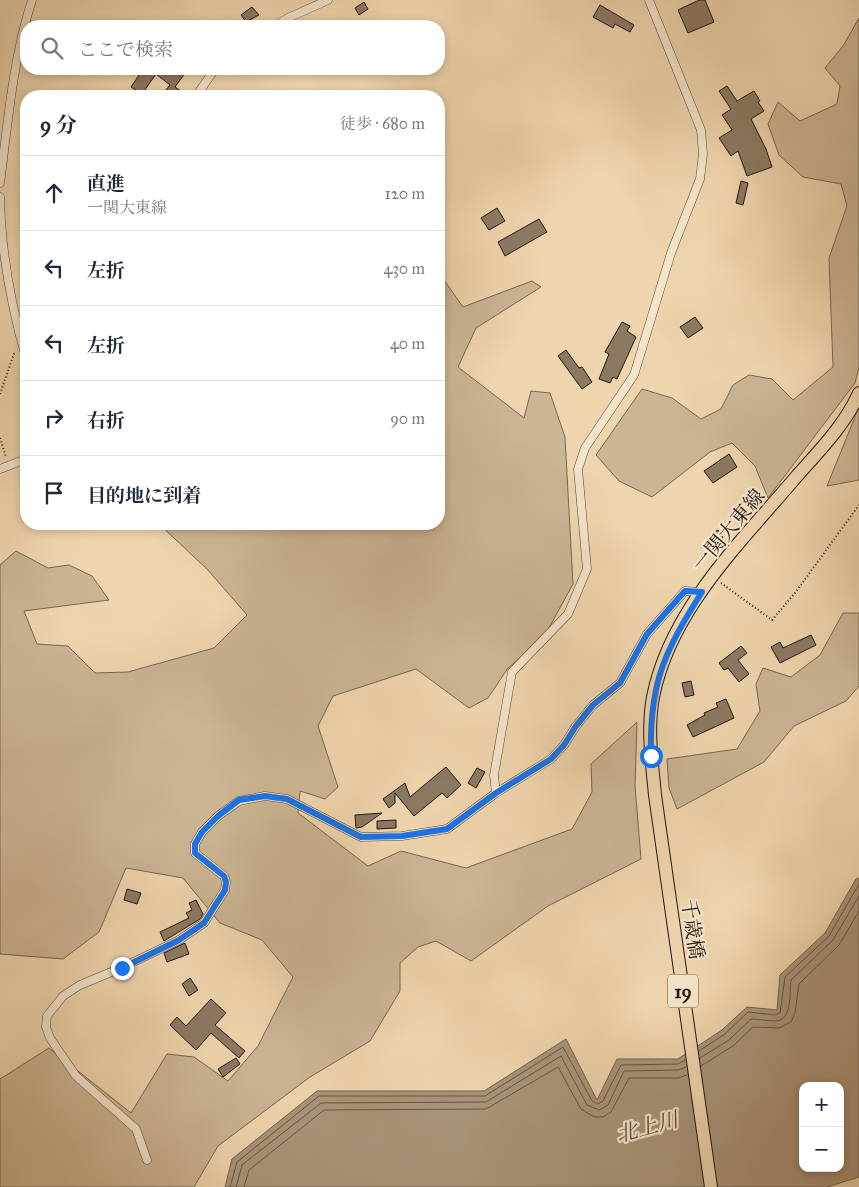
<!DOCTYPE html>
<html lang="ja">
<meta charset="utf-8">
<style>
:root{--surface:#fff;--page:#f2f2f3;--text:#1f2937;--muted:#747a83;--line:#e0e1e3}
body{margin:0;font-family:"IM FELL Great Primer","Noto Serif JP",serif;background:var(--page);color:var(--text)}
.controls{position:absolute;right:15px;bottom:15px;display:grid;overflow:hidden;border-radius:10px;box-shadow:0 2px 8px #0003}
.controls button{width:45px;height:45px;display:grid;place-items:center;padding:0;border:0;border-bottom:1px solid var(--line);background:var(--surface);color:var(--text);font:25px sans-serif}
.stop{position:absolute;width:15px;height:15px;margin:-11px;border:4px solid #1a73e8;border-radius:50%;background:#fff}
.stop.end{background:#1a73e8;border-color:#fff;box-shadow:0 1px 5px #0008}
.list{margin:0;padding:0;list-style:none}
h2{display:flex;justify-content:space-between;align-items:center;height:65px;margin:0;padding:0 20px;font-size:21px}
h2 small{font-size:16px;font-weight:400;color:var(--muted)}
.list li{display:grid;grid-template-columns:32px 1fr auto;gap:15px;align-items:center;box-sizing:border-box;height:75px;padding:0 20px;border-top:1px solid var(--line)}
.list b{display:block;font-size:19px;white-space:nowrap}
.list p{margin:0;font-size:16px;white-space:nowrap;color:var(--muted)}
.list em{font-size:16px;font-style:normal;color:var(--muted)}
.icon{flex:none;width:28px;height:28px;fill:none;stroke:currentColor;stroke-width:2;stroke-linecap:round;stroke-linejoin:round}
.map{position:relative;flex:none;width:859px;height:1187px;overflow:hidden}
.search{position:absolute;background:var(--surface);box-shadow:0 2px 8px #0003;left:20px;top:20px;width:425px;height:55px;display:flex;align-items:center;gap:12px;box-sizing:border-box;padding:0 18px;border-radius:20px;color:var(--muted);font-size:19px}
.panel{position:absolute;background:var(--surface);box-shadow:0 2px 8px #0003;left:20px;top:90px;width:425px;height:440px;border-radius:20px}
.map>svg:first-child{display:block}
</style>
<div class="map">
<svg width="859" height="1187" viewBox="0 0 859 1187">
<rect width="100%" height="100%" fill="#efd5ae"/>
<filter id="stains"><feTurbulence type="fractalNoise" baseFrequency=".004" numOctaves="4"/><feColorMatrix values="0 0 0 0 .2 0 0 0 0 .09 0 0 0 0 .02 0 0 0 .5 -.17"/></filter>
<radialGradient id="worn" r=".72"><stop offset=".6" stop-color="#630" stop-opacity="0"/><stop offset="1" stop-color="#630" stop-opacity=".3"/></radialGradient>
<!-- green -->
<path fill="#ccb593" stroke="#766652" d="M 859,18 L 859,367 L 855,383 L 768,498 L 755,466 L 732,443 L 710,452 L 652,497 L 619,481 L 596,455 L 642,389 L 672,398 L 701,419 L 721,409 L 733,385 L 749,375 L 772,379 L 793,400 L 833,367 L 829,258 L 847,206 L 841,184 L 803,177 L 779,155 L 768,124 L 778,102 L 800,121 L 837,104 L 840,86 L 825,68 L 843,46 Z
M 439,273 L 463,307 L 532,281 L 541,287 L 476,328 L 458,367 L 524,418 L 531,391 L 550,393 L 565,437 L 573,584 L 544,637 L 508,668 L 488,698 L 469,708 L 416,669 L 333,696 L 318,726 L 338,787 L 325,799 L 300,791 L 298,813 L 368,866 L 401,851 L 466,868 L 572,829 L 592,792 L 591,764 L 637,722 L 635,786 L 641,859 L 548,906 L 471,961 L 436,941 L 418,947 L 400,963 L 400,991 L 370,1041 L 310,1077 L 218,1146 L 194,1187 L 0,1187 L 0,1079 L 49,1048 L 131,1113 L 167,1054 L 194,1057 L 228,1081 L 258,1046 L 293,977 L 262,940 L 220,923 L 183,878 L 126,868 L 99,932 L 63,959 L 0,954 L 0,565 L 16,551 L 48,568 L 69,565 L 92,576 L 109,600 L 24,611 L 37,644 L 68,646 L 95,673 L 128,672 L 214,648 L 247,615 L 207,569 L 159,524 L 439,524 Z
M 859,407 L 859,480 L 827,486 Z
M 843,613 L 859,613 L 859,686 L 846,701 L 794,726 L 764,762 L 677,809 L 669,788 L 667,759 L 737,749 L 760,711 L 756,684 L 763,668 L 791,677 L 820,655 Z"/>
<!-- water -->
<path fill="#a99478" stroke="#73624e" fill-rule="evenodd" d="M 859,878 L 859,1177 L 827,1187 L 225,1187 L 232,1159 L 317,1091 L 484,1091 L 566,1039 L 597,1100 L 617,1059 L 678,1059 L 722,1030 L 747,1007 L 777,1010 L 780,975 L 825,933 L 856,879 ZM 803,1086 L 840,1086 L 840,1168 L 803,1168 Z"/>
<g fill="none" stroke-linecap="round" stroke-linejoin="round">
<!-- shore -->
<path stroke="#655544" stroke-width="1" d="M 699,1051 L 725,1034 L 748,1012 L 775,1015 L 780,1013 L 785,977 L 829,936 L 859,884
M 700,1058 L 729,1040 L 751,1019 C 759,1019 767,1021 775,1021 C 793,1021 789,993 791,980 L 833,940 L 859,896
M 701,1066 L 733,1046 L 753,1027 L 779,1028 L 791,1022 L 795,1013 L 799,984 L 839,945 L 859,911
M 230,1187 L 237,1162 L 319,1096 L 485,1096 L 563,1047 L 592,1101 L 598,1104 L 603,1101 L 621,1065 L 678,1064 L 685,1060
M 236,1187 L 242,1165 L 321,1103 L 486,1102 L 561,1056 L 587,1105 L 599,1110 L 608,1105 L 624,1071 L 678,1070 L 686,1067
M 244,1187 L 249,1170 L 324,1110 L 486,1109 L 558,1067 L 581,1109 L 594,1117 L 603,1117 L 611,1112 L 629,1078 L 678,1078 L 687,1075"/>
</g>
<!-- building -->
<path fill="#8c7962" stroke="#211610" d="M 699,0 L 705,0 L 714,22 L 688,33 L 678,10 Z
M 364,2 L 368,9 L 359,15 L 355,8 Z
M 600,5 L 634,25 L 630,32 L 615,24 L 613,28 L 593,17 Z
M 252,7 L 259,15 L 246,22 L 241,15 Z
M 143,69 L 188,69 L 175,87 L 188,96 L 161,96 L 170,85 L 156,74 L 142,94 L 131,87 Z
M 727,86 L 737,101 L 754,91 L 760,101 L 758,102 L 764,111 L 751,119 L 766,149 L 772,167 L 747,176 L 738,151 L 731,156 L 719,138 L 732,130 L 722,115 L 731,109 L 719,91 Z
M 741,181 L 748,183 L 743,205 L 736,203 Z
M 497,208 L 505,221 L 489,230 L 481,218 Z
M 539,219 L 547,232 L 505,256 L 498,242 Z
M 695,317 L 703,328 L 688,338 L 680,327 Z
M 622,322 L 630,326 L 627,331 L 636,337 L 617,379 L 613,377 L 610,383 L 599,379 L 609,354 L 605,352 Z
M 566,350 L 579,368 L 582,367 L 592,382 L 582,389 L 558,356 Z
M 729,454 L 737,467 L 713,483 L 704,471 Z
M 718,530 L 723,538 L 716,543 L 710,535 Z
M 811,635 L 816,645 L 780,663 L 771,647 L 780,642 L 783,648 Z
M 741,646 L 747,653 L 738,660 L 749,674 L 739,682 L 728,668 L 724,670 L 719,663 Z
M 691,681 L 694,695 L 685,697 L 682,683 Z
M 726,699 L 734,718 L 693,737 L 687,725 L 705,715 L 704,713 L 718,707 L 716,703 Z
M 446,767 L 461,785 L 447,798 L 442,793 L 414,816 L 395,793 L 395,803 L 389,808 L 383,799 L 405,783 L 410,797 Z
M 477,768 L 485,772 L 476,788 L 468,783 Z
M 382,813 L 362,827 L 356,828 L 355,815 Z
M 396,820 L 396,828 L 377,829 L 377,821 Z
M 127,889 L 141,893 L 137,904 L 124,900 Z
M 196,900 L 203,914 L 200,919 L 164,941 L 160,932 L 189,918 L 186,913 L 192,910 L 189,903 Z
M 185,943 L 189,954 L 167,962 L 164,953 Z
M 190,978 L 198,990 L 189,996 L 182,984 Z
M 211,999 L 226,1013 L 215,1025 L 245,1051 L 239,1058 L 211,1033 L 196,1050 L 170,1025 L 177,1017 L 186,1026 Z
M 236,1058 L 240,1064 L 223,1077 L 218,1069 Z"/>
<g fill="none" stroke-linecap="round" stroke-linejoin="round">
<!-- street casing -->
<g stroke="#544638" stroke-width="9">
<path id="street" d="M 275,26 L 288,18 L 328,0
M 196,96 L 215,69
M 0,183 C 8,121 13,59 32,0
M 0,197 C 1,252 11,305 26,358
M 0,469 L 26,459
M 496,793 L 494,775 L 512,672 L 568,614 L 587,569 L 578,469 L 585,448 L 634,375 L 671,253 L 700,179 L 703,154 L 701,130 L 649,0
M 147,1160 L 136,1129 L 76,1076 L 50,1038 L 46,1027 L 47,1016 L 63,996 L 80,985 L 121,968 L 179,940 L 204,923 L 225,890 L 226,882 L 224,876 L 195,853 L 195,844 L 202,832 L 218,816 L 239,801 L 265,796 L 287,799 L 361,837 L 402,836 L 447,829 L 496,793 L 551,759 L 564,745 L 576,726 L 593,705 L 620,683 L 647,634 L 685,591 L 701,592"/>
</g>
<!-- primary casing -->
<g stroke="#211610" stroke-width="14">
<path id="primary" d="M 711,1187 L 655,795 C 652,763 647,729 653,697 C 670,610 741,542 796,477 C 819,451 845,425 859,393"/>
</g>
<!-- path -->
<path stroke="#211610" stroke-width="2" stroke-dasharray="1 2.5" stroke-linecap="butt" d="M 0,394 L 15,351
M 0,438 L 6,457
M 721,583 L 772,620 L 795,593 L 859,505"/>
<!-- street -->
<use href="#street" stroke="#f5e4ca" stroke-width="8"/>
<!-- primary -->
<use href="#primary" stroke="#efd5ae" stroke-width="12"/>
</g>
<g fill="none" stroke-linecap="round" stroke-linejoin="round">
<!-- route -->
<path stroke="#1a73e8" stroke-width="6" d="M 122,968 L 179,940 L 204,923 L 225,890 L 226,882 L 224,876 L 195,853 L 195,844 L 202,832 L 218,816 L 239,800 L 265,796 L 287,799 L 361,837 L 402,836 L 447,829 L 496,793 L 551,759 L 564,745 L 576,726 L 593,705 L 620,683 L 647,634 L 685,591 L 702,592 C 664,652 649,684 651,756"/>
</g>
<g text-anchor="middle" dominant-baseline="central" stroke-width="4.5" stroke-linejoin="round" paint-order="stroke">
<!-- shield labels -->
<rect fill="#f5e4ca" stroke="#615448" stroke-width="1" x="668" y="974.5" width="30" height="33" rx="4"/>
<g font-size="19" font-weight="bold" fill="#211610">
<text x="683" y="991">19</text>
</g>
<!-- street labels -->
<g font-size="20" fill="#211610" stroke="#f5e4ca">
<text transform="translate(728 530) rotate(-50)">一関大東線</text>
<text transform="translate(693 929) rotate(82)">千歳橋</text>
</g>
<!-- water labels -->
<g font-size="21" font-style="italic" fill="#57483a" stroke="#f5e4ca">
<text transform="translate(647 1127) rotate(-15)">北上川</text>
</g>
</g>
<rect width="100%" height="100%" filter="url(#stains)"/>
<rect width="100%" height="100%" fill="url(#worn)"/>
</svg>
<div class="controls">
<button>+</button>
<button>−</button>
</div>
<div class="stop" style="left:651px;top:756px"></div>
<div class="stop end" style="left:122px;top:968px"></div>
<div class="search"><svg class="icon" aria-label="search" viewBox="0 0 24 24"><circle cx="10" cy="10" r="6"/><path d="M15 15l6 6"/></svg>ここで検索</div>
<section class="panel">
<h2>9 分<small>徒歩 · 680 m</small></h2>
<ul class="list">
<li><svg class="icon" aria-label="ahead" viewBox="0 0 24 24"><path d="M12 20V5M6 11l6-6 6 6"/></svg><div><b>直進</b><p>一関大東線</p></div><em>120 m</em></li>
<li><svg class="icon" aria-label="left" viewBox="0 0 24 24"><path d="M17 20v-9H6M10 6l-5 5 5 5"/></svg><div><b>左折</b></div><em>430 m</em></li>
<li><svg class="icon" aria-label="left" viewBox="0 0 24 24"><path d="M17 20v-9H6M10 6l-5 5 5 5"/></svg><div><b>左折</b></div><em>40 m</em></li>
<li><svg class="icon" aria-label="right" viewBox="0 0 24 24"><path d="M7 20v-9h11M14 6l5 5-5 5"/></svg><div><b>右折</b></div><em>90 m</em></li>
<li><svg class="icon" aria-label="arrive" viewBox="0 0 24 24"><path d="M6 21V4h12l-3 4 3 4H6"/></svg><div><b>目的地に到着</b></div></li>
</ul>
</section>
</div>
